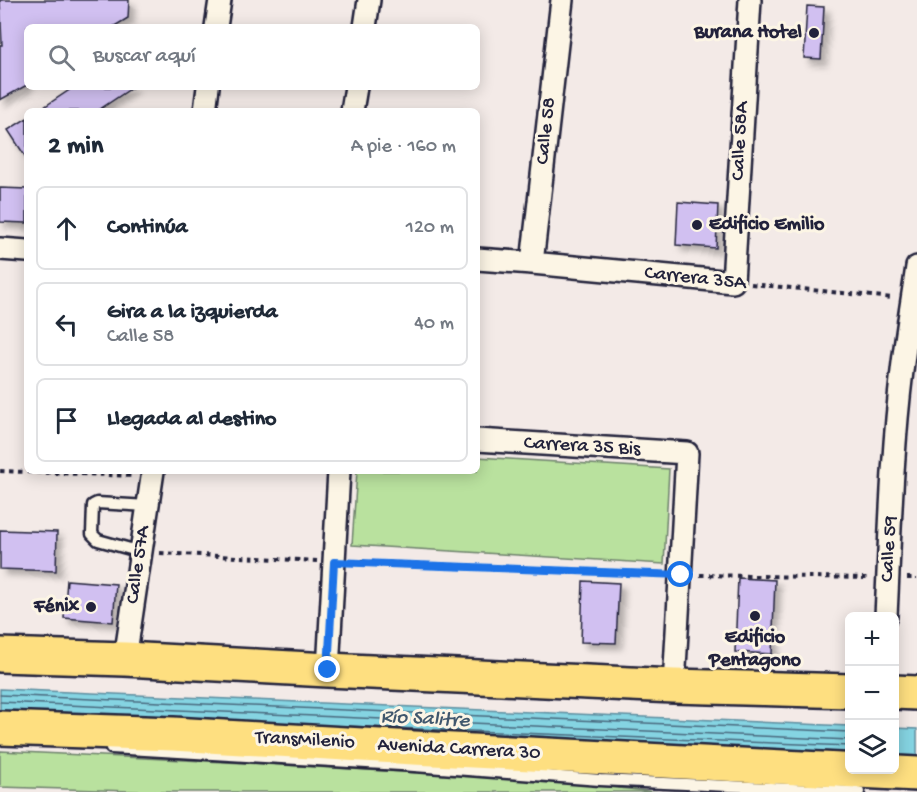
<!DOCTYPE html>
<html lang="es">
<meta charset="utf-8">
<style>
:root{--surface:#fff;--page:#f6f6f7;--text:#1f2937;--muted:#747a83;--line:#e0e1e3}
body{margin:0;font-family:"Gochi Hand",sans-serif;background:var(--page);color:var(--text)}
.controls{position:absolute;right:18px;bottom:18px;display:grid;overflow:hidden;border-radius:9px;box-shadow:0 3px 15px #0003}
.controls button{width:54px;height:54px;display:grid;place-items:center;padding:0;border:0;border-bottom:2px solid var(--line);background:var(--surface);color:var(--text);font:30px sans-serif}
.stop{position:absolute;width:18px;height:18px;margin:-14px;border:4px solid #1a73e8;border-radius:50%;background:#fff}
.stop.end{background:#1a73e8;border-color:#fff;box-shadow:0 2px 6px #0008}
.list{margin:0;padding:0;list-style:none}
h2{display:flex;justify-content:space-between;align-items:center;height:78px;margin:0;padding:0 24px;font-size:26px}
h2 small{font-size:20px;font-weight:400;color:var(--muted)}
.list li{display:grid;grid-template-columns:39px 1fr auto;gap:18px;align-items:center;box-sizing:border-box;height:84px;margin:0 12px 12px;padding:0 12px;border:2px solid var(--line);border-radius:9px}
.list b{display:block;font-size:22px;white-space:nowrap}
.list p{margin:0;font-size:20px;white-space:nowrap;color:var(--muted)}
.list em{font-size:20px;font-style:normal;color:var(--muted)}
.icon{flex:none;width:33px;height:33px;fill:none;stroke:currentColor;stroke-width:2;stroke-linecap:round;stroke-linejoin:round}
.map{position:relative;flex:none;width:917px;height:792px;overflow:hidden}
.search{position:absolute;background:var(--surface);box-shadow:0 3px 15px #0003;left:24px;top:24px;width:456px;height:66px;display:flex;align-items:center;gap:15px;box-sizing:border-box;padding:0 21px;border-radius:9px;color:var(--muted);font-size:22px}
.panel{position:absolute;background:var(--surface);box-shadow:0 3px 15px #0003;left:24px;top:108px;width:456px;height:366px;border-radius:9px}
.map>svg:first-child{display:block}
</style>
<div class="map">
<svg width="917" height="792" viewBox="0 0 917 792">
<defs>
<filter id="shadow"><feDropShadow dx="5.5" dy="5.5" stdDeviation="3" flood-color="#0004"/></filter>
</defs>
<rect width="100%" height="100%" fill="#f3eae7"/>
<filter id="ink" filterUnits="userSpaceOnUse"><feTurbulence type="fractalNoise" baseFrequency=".0167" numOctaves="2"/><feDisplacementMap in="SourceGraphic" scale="12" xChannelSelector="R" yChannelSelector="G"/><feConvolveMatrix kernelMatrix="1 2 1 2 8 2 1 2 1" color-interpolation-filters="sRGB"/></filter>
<g filter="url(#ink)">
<!-- green -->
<path fill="#b9e19e" stroke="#6e826c" stroke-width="1.5" d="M 477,457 L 669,469 L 664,564 L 352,545 L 357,471 L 477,471 Z
M 0,751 L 245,763 L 540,780 L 657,792 L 164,792 L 0,787 Z"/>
<!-- water -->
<path fill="#85d4e2" stroke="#5d8d9f" stroke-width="1.5" d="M 0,689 L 849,726 L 850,760 L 0,725 Z
M 894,728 L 917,729 L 917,762 L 895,761 Z"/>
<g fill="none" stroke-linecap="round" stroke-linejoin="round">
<!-- shore -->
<path stroke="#4a697e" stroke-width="1.5" d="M 0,695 L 850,732
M 0,702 L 850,740
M 343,726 L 850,746"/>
</g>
<!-- building -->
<path fill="#d1c0f1" stroke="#22223b" stroke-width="1.5" filter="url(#shadow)" d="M 0,0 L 129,0 L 128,18 L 113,27 L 27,27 L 27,85 L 0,100 L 0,45 L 2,45 Z
M 807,6 L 824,7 L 821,59 L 804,58 Z
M 74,87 L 133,87 L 97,111 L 38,111 Z
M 27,118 L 27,159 L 8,130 Z
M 0,188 L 27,189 L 27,223 L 0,222 Z
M 678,202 L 718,205 L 716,248 L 676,245 Z
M 0,530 L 57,532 L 56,571 L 0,569 Z
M 738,578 L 775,580 L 772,654 L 735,652 Z
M 67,580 L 116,584 L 113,622 L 64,618 Z
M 583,581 L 619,583 L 616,643 L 581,642 Z"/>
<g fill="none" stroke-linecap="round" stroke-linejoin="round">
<!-- service casing -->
<g stroke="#22223b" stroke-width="15">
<path id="service" d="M 141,552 L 98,540 L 92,534 L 93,505 L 97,503 L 148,506
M 111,748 L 401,765 L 600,780 L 859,792"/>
</g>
<!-- minor casing -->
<g stroke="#22223b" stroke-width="26">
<path id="minor" d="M 216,27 L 220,0
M 365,27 L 369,0
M 205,111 L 208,87
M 352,111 L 356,87
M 0,249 L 27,251
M 477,259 L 532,263 L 733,282 L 750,0
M 532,263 L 562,0
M 477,440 L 687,453 L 674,686
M 886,616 C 890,535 892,452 902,371 C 906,336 912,301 917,267
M 125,659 L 153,471
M 328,670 L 339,471"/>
</g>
<!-- trunk casing -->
<g stroke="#22223b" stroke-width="38">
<path id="trunk" d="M 0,655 L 125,659 L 328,670 L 674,686 L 850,691
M 894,692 L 917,693
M 0,728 L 173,734 L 414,748 L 917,774"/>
</g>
<!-- path -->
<path stroke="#22223b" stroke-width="4" stroke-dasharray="4.5 4.5" stroke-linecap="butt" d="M 751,284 L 893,298
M 0,471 L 134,476
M 160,553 L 317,561
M 352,562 L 662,574
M 700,575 L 869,578
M 907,578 L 917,578"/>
<!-- service -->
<use href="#service" stroke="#fcf5e5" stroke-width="10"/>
<!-- minor -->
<use href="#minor" stroke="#fcf5e5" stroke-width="21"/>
<!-- trunk -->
<use href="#trunk" stroke="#fedf80" stroke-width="33"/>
</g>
</g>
<g fill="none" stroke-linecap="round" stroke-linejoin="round" filter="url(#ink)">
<!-- route -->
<path stroke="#1a73e8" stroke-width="8" d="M 328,670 L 334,562 L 681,575"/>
</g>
<!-- markers -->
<g fill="#22223b" stroke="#fcf5e5" stroke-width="2">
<circle cx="814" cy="33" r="6"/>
<circle cx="697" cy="225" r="6"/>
<circle cx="91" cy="607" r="6"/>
<circle cx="755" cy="616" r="6"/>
</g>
<g text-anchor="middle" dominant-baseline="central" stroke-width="6" stroke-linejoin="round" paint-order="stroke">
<!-- poi labels -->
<g font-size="20" font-weight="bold" fill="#22223b" stroke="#fcf5e5" text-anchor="end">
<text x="802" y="33">Burana Hotel</text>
<text x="709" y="225" text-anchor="start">Edificio Emilio</text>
<text x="79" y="607">Fénix</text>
<text x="755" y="638" text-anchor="middle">Edificio<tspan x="755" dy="23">Pentagono</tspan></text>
</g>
<!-- street labels -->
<g font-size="20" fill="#22223b" stroke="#fcf5e5">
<text transform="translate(547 131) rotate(-84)">Calle 58</text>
<text transform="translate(741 141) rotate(-87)">Calle 58A</text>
<text transform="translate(695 279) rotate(6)">Carrera 35A</text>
<text transform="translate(582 447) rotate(3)">Carrera 35 Bis</text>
<text transform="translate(890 549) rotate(-87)">Calle 59</text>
<text transform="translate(139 565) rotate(-82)">Calle 57A</text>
<text transform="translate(305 741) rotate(3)">TransMilenio</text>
<text transform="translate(459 750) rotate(3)">Avenida Carrera 30</text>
</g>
<!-- water labels -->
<g font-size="21" font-style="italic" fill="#40576d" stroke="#fcf5e5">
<text transform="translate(425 720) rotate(3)">Río Salitre</text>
</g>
</g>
</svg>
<div class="controls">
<button>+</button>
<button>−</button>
<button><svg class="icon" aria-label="layers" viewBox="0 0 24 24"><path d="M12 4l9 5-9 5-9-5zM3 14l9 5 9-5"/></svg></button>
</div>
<div class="stop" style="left:681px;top:575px"></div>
<div class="stop end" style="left:328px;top:670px"></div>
<div class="search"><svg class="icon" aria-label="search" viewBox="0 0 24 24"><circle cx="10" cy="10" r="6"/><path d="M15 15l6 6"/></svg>Buscar aquí</div>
<section class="panel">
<h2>2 min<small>A pie · 160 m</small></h2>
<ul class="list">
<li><svg class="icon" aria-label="ahead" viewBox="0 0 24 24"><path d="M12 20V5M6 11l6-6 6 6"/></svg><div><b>Continúa</b></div><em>120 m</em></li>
<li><svg class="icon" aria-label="left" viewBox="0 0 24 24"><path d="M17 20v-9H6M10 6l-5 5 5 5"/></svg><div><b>Gira a la izquierda</b><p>Calle 58</p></div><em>40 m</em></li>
<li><svg class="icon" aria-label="arrive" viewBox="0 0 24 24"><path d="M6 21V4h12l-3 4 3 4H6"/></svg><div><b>Llegada al destino</b></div></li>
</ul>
</section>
</div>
